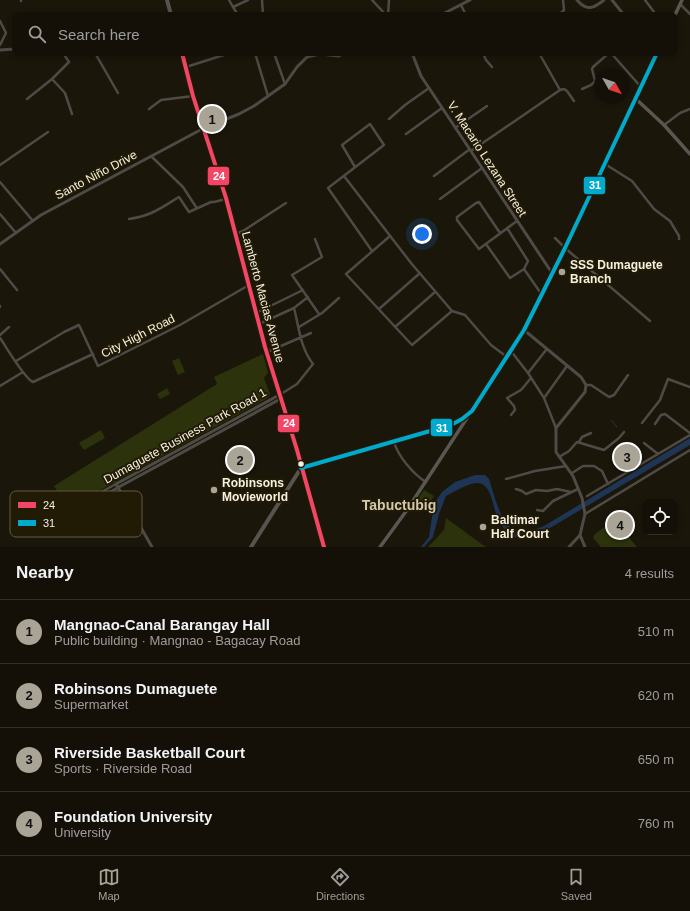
<!DOCTYPE html>
<meta charset="utf-8">
<style>
:root{--surface:#141008;--page:#211e16;--text:#f1f3f6;--muted:#9d9d9c;--line:#333029;--accent:#a9a496}
body{margin:0;font-family:Helvetica,sans-serif;background:var(--page);color:var(--text)}
.controls{position:absolute;right:12px;bottom:12px;display:grid;overflow:hidden;border-radius:8px;box-shadow:0 2px 6px #0003}
.controls button{width:36px;height:36px;display:grid;place-items:center;padding:0;border:0;border-bottom:1px solid var(--line);background:var(--surface);color:var(--text);font:20px sans-serif}
.compass{position:absolute;left:594px;top:68px;width:36px;height:36px;border-radius:50%;background:var(--surface);box-shadow:0 2px 6px #0003;rotate:130deg}
.you{position:absolute;left:422px;top:234px;width:14px;height:14px;margin:-10px;border:3px solid #fff;border-radius:50%;background:#1a73e8;box-shadow:0 0 0 6px #1a73e833}
.badge{display:grid;place-items:center;width:26px;height:26px;border-radius:50%;background:var(--accent);color:#111;font-size:13px;font-weight:700}
.pin{position:absolute;translate:-50% -50%;border:2px solid #fff;box-shadow:0 1px 4px #0006}
.list{margin:0;padding:0;list-style:none}
h2{display:flex;justify-content:space-between;align-items:center;height:52px;margin:0;padding:0 16px;font-size:17px}
h2 small{font-size:13px;font-weight:400;color:var(--muted)}
.list li{display:grid;grid-template-columns:26px 1fr auto;gap:12px;align-items:center;box-sizing:border-box;height:64px;padding:0 16px;border-top:1px solid var(--line)}
.list b{display:block;font-size:15px;white-space:nowrap}
.list p{margin:0;font-size:13px;white-space:nowrap;color:var(--muted)}
.list em{font-size:13px;font-style:normal;color:var(--muted)}
.icon{flex:none;width:22px;height:22px;fill:none;stroke:currentColor;stroke-width:2;stroke-linecap:round;stroke-linejoin:round}
.map{position:relative;flex:none;width:690px;height:547px;overflow:hidden}
.search{position:absolute;background:var(--surface);box-shadow:0 2px 6px #0003;left:12px;right:12px;top:12px;height:44px;display:flex;align-items:center;gap:10px;box-sizing:border-box;padding:0 14px;border-radius:8px;color:var(--muted);font-size:15px}
.sheet{height:308px;background:var(--surface)}
nav{display:flex;justify-content:space-around;align-items:center;box-sizing:border-box;height:56px;border-top:1px solid var(--line);background:var(--surface);font-size:11px;color:var(--muted)}
nav a{display:grid;justify-items:center;gap:2px}
nav .on{color:var(--accent)}
.map>svg:first-child{display:block}
</style>
<div class="map">
<svg width="690" height="547" viewBox="0 0 690 547">
<rect width="100%" height="100%" fill="#1b160a"/>
<!-- green -->
<path fill="#2c320c" d="M 263,354 L 268,373 L 264,378 L 270,394 L 268,398 L 68,508 L 54,486 L 217,384 L 214,377 L 216,376 Z
M 179,358 L 185,372 L 178,375 L 172,361 Z
M 167,388 L 170,394 L 160,399 L 157,394 Z
M 101,430 L 105,438 L 84,450 L 79,443 Z
M 627,450 L 632,453 L 627,464 L 621,461 Z
M 424,490 L 434,496 L 426,508 L 415,502 Z
M 446,518 L 483,545 L 486,547 L 428,547 L 444,530 Z
M 617,521 L 624,530 L 625,533 L 637,547 L 601,547 L 593,538 L 594,535 L 611,522 Z"/>
<!-- water -->
<path fill="#1e3556" d="M 690,438 L 690,445 L 533,538 C 528,538 520,540 515,537 C 508,534 501,526 498,519 C 493,509 492,484 478,483 C 468,483 456,491 446,496 L 439,514 L 433,537 L 424,547 L 421,547 L 429,537 L 434,504 L 442,492 L 455,482 L 475,475 L 485,475 L 489,479 C 494,494 500,522 514,531 C 516,532 520,533 523,534 L 544,526 Z"/>
<g fill="none" stroke-linecap="round" stroke-linejoin="round">
<!-- stream -->
<path stroke="#1e3556" stroke-width="1" d="M 611,420 L 617,427"/>
<!-- minor -->
<path stroke="#4e4b47" stroke-width="2.5" d="M 21,0 L 21,1
M 229,0 L 233,7
M 262,0 L 263,15
M 372,0 L 386,15
M 645,0 L 654,12
M 680,4 L 690,14
M 461,5 L 466,15
M 560,14 L 564,10 L 563,0
M 238,15 L 233,7 L 248,0
M 388,15 L 389,0
M 0,21 L 6,33 L 0,45
M 95,53 L 118,93
M 255,53 L 268,96
M 274,53 L 285,84
M 483,53 L 486,60 L 492,67
M 539,53 L 560,90
M 611,53 L 641,87
M 186,67 L 230,53
M 52,79 L 65,93 L 72,114
M 582,89 L 591,85 L 595,81 L 592,69 L 593,67 L 609,53
M 27,99 L 52,79 L 69,62 L 63,53
M 149,109 L 161,100 L 193,96
M 389,119 L 405,105 L 429,88
M 664,125 L 680,113 L 690,109
M 455,128 L 487,106
M 406,134 L 442,108
M 471,151 L 560,90 L 564,89 L 567,91 L 574,101
M 151,156 L 183,187 L 196,207
M 605,164 L 632,181 L 654,209 L 670,221 L 679,236 L 679,239
M 0,165 L 48,132
M 355,167 L 342,145 L 370,124 L 384,145 L 328,188 L 372,251
M 344,176 L 411,263 L 452,311 L 412,345 L 346,274 L 390,236
M 434,176 L 470,149
M 0,182 L 33,221
M 440,199 L 482,168
M 0,214 L 16,233
M 129,219 C 151,216 161,208 179,197 L 189,212 L 211,202 L 214,202 L 226,199
M 507,228 L 528,261 L 524,269
M 500,233 L 479,202 L 476,203 L 457,217 L 457,220 L 479,249 L 517,221
M 236,234 L 243,231 L 286,203
M 555,238 L 565,248 L 650,321
M 315,239 L 322,257 L 292,275 L 319,314
M 486,244 L 510,278 L 524,269 L 542,295
M 0,269 L 17,290
M 0,306 L 0,307
M 379,309 L 420,273
M 452,311 L 465,315 L 491,345 L 507,357
M 256,313 L 303,290
M 259,324 L 294,308 L 308,297
M 299,327 L 322,313 L 339,298
M 395,327 L 435,292
M 0,335 L 9,327
M 0,338 C 7,348 24,378 33,382 L 93,354
M 511,351 L 528,373 L 544,398 L 556,428
M 267,352 L 311,333
M 16,361 L 64,332 L 79,325 L 98,366 L 180,325 L 249,285
M 528,373 L 546,350
M 586,385 L 591,385 L 609,397 L 614,395 L 628,375
M 0,386 L 23,372
M 281,394 L 297,384 L 313,364 C 300,347 299,327 294,308
M 544,398 L 567,366
M 511,415 L 515,410 L 514,406 L 507,398 L 521,390 L 531,378
M 642,423 L 660,400 L 668,379 L 690,387
M 655,424 L 661,415 L 665,414 L 690,433
M 394,442 C 398,456 413,474 426,482
M 579,442 L 582,437 L 591,433
M 644,443 L 658,454
M 559,457 L 569,451 L 577,442 L 604,450 L 619,438 L 624,432
M 572,473 L 583,466 L 594,466 L 602,471 L 608,484
M 506,479 L 535,471 L 566,466
M 516,489 L 522,491 L 526,494 L 536,490 L 547,491 L 557,489 L 571,492
M 587,496 L 690,435
M 74,507 L 76,510 L 117,488
M 74,507 L 116,484
M 537,510 L 543,511 L 553,501 L 578,489
M 585,514 L 690,450"/>
<!-- tertiary -->
<path stroke="#4e4b47" stroke-width="3" d="M 577,0 C 587,12 594,8 604,0
M 612,0 L 624,15
M 441,15 L 470,0
M 0,50 L 15,49
M 412,53 L 421,76 L 552,273
M 0,244 L 41,215 L 204,128 L 239,114 L 254,106 L 285,84 L 297,67 L 307,57 L 320,54 L 338,56 L 345,53
M 524,330 L 581,377 L 586,385 L 585,392 L 556,428 L 556,452 L 573,476 L 582,498 L 585,514 L 580,535 L 569,547
M 117,488 L 282,398
M 580,535 L 585,547
M 152,547 L 116,484 L 281,394"/>
<!-- secondary -->
<path stroke="#5a5651" stroke-width="3.5" d="M 675,15 L 682,0
M 636,99 L 664,125 L 690,154
M 301,468 L 451,425 L 462,419 L 472,411 L 524,330 L 565,248 L 657,53
M 380,547 L 407,510 L 469,415"/>
<!-- primary -->
<path stroke="#58534e" stroke-width="4" d="M 167,0 L 171,15
M 182,53 L 193,96 L 226,198 L 265,347 L 297,450 L 324,547
M 251,547 L 301,468"/>
<!-- bus-1 casing -->
<g stroke="#211a04" stroke-width="7">
<path id="bus-1" d="M 182,53 L 193,96 L 226,198 L 265,347 L 297,450 L 324,547"/>
</g>
<!-- bus-2 casing -->
<g stroke="#211a04" stroke-width="7">
<path id="bus-2" d="M 301,468 L 451,425 L 462,419 L 472,411 L 524,330 L 565,248 L 657,53"/>
</g>
<!-- bus-1 -->
<use href="#bus-1" stroke="#f34667" stroke-width="4"/>
<!-- bus-2 -->
<use href="#bus-2" stroke="#00a9ce" stroke-width="4"/>
</g>
<!-- markers -->
<g fill="#a9a496" stroke="#211a04" stroke-width="1.5">
<circle cx="562" cy="272" r="4"/>
<circle cx="214" cy="490" r="4"/>
<circle cx="483" cy="527" r="4"/>
</g>
<circle fill="#f5f0e2" stroke="#211a04" stroke-width="1.5" cx="301" cy="464" r="3.5"/>
<g text-anchor="middle" dominant-baseline="central" stroke-width="4" stroke-linejoin="round" paint-order="stroke">
<!-- street labels -->
<g font-size="12" fill="#f5f0e2" stroke="#211a04">
<text transform="translate(487 159) rotate(57)">V. Macario Lezana Street</text>
<text transform="translate(96 175) rotate(-28)">Santo Niño Drive</text>
<text transform="translate(263 297) rotate(75)">Lamberto Macias Avenue</text>
<text transform="translate(138 336) rotate(-27)">City High Road</text>
<text transform="translate(185 436) rotate(-29)">Dumaguete Business Park Road 1</text>
</g>
<!-- poi labels -->
<g font-size="12" font-weight="bold" fill="#f5f0e2" stroke="#211a04" text-anchor="start">
<text x="570" y="265">SSS Dumaguete<tspan x="570" dy="14">Branch</tspan></text>
<text x="222" y="483">Robinsons<tspan x="222" dy="14">Movieworld</tspan></text>
<text x="491" y="520">Baltimar<tspan x="491" dy="14">Half Court</tspan></text>
</g>
<!-- quarter labels -->
<g font-size="14" font-weight="bold" fill="#d1c8ad" stroke="#211a04">
<text x="399" y="505">Tabuctubig</text>
</g>
</g>
<!-- legend -->
<rect x="10" y="491" width="132" height="46" rx="6" fill="#211a04" stroke="#615a47" stroke-width="1"/>
<rect x="18" y="502" width="18" height="6" fill="#f34667"/>
<rect x="18" y="520" width="18" height="6" fill="#00a9ce"/>
<g font-size="11" fill="#f5f0e2">
<text x="43" y="509">24</text>
<text x="43" y="527">31</text>
</g>
<g stroke="#211a04" stroke-width="1.5">
<rect x="207" y="166" width="23" height="20" rx="4" fill="#f34667"/>
<rect x="583" y="176" width="23" height="19" rx="4" fill="#00a9ce"/>
<rect x="277" y="414" width="23" height="19" rx="4" fill="#f34667"/>
<rect x="430" y="418" width="23" height="19" rx="4" fill="#00a9ce"/>
</g>
<g font-size="11" text-anchor="middle" font-weight="bold" fill="#fff">
<text x="219" y="180">24</text>
<text x="595" y="189">31</text>
<text x="289" y="427">24</text>
<text x="442" y="432">31</text>
</g>
</svg>
<div class="controls">
<button><svg class="icon" aria-label="locate" viewBox="0 0 24 24"><circle cx="12" cy="12" r="6"/><path d="M12 2v4M12 18v4M2 12h4M18 12h4"/></svg></button>
</div>
<svg class="compass" viewBox="-18 -18 36 36"><path d="M0-13l5 13h-10z" fill="#e53935"/><path d="M0 13l5-13h-10z" fill="#9d9d9c"/></svg>
<div class="you"></div>
<div class="pin badge" style="left:212px;top:119px">1</div>
<div class="pin badge" style="left:240px;top:460px">2</div>
<div class="pin badge" style="left:627px;top:457px">3</div>
<div class="pin badge" style="left:620px;top:525px">4</div>
<div class="search"><svg class="icon" aria-label="search" viewBox="0 0 24 24"><circle cx="10" cy="10" r="6"/><path d="M15 15l6 6"/></svg>Search here</div>
</div>
<section class="sheet">
<h2>Nearby<small>4 results</small></h2>
<ul class="list">
<li><span class="badge">1</span><div><b>Mangnao-Canal Barangay Hall</b><p>Public building · Mangnao - Bagacay Road</p></div><em>510 m</em></li>
<li><span class="badge">2</span><div><b>Robinsons Dumaguete</b><p>Supermarket</p></div><em>620 m</em></li>
<li><span class="badge">3</span><div><b>Riverside Basketball Court</b><p>Sports · Riverside Road</p></div><em>650 m</em></li>
<li><span class="badge">4</span><div><b>Foundation University</b><p>University</p></div><em>760 m</em></li>
</ul>
</section>
<nav>
<a class="on"><svg class="icon" aria-label="map" viewBox="0 0 24 24"><path d="M3 6l6-2 6 2 6-2v14l-6 2-6-2-6 2zM9 4v14M15 6v14"/></svg>Map</a>
<a><svg class="icon" aria-label="directions" viewBox="0 0 24 24"><path d="M12 3l9 9-9 9-9-9zM9 14v-3h6M13 9l2 2-2 2"/></svg>Directions</a>
<a><svg class="icon" aria-label="saved" viewBox="0 0 24 24"><path d="M7 4h10v16l-5-4-5 4z"/></svg>Saved</a>
</nav>
